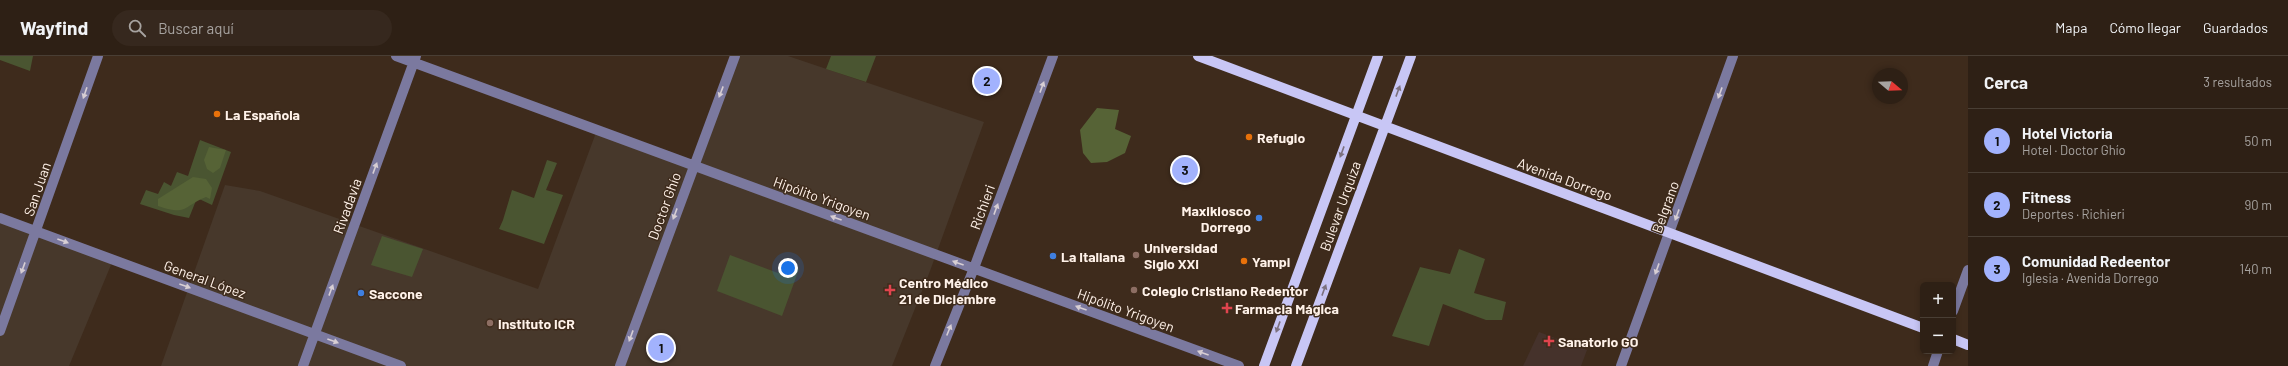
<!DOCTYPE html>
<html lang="es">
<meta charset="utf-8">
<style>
:root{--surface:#2e2015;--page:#36281e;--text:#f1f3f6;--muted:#a7a3a0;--line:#493e34;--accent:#a2b2fd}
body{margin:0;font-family:Barlow,sans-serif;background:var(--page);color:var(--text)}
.controls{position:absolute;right:12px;bottom:12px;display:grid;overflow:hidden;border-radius:6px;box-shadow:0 2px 6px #0003}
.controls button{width:36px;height:36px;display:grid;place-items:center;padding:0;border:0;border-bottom:1px solid var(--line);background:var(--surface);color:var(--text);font:20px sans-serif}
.compass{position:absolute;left:1872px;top:12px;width:36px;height:36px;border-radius:50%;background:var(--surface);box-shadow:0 2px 6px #0003;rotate:109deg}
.you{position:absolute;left:788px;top:212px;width:14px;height:14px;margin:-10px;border:3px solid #fff;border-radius:50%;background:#1a73e8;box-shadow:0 0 0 6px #1a73e833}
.badge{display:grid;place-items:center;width:26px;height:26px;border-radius:50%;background:var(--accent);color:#111;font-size:13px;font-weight:700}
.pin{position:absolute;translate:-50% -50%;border:2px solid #fff;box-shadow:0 1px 4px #0006}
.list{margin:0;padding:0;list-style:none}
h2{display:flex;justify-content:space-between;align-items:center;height:52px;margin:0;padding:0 16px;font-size:17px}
h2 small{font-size:13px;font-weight:400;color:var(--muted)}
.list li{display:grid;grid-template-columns:26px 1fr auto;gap:12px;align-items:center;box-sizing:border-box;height:64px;padding:0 16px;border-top:1px solid var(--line)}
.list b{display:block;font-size:15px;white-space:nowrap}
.list p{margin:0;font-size:13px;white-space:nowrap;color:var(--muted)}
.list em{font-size:13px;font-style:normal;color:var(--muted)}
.icon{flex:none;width:22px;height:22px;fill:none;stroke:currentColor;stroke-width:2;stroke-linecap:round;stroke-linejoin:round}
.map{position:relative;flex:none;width:1968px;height:310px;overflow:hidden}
header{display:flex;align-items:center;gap:24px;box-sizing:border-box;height:56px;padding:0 20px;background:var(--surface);border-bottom:1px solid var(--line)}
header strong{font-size:19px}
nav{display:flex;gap:22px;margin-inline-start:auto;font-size:14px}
.search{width:280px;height:36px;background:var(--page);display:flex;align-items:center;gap:10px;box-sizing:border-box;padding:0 14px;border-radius:22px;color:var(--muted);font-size:15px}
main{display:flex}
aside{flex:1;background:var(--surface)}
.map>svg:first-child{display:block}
</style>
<header>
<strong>Wayfind</strong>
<div class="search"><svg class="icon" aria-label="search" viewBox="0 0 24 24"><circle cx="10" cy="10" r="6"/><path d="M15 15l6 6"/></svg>Buscar aquí</div>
<nav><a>Mapa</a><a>Cómo llegar</a><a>Guardados</a></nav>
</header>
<main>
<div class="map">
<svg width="1968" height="310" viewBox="0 0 1968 310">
<rect width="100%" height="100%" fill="#3e2b1c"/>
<!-- commercial -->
<path fill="#47382b" d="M 735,0 L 788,0 L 984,66 L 930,215 L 892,310 L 161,310 L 225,129 L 260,135 L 538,233 L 597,74 L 693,110 Z
M 0,162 L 113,204 L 69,310 L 0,310 Z"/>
<!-- medical -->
<path fill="#45322b" d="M 1539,276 L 1587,294 L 1581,310 L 1523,310 Z"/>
<!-- green -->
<path fill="#4a5531" d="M 0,0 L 33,0 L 30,15 L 0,4 Z
M 831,0 L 876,0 L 866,26 L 826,13 Z
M 200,84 L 231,96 L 212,149 L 197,142 L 189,162 L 174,159 L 140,148 L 146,134 L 158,138 L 164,126 L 171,130 L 177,116 L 188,120 Z
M 547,104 L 557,107 L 546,134 L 563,139 L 544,188 L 499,173 L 503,164 L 512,134 L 534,142 Z
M 382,180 L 423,193 L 412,221 L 371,209 Z
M 1459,193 L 1485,203 L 1474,237 L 1506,246 L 1502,264 L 1486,264 L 1443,248 L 1429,290 L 1392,280 L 1420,211 L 1450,218 Z
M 730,199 L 778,217 L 781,207 L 799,213 L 782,260 L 717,235 Z"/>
<!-- forest -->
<path fill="#566336" d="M 1097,52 L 1119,54 L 1115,73 L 1131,80 L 1125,97 L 1107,106 L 1091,107 L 1083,97 L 1080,74 Z
M 209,91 L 226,94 L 220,112 L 213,117 L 207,113 L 204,104 Z
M 193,121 L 206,123 L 212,132 L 210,143 L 206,141 C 182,151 187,160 158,150 L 158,143 Z"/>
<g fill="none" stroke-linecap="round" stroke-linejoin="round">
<!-- minor -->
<path stroke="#7b799f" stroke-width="10" d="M 396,0 L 1239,310
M 0,162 L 401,310
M 1953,255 L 1968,214
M 0,275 L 98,0
M 303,310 L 416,0
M 620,310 L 735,0
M 935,310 L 974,212 L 1053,0
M 1621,310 L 1733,0
M 1933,310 L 1938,295"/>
<!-- major -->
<path stroke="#c8c6f5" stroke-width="10" d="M 1198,0 L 1923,272
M 1953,283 L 1968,289
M 1264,310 L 1378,0
M 1296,310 L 1411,0"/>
</g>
<!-- one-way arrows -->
<defs><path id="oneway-solid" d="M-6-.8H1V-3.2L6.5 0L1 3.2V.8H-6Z"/></defs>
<g fill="#d7ced3">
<use href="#oneway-solid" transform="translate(1042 31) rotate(-70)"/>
<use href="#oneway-solid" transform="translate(721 36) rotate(111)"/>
<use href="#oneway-solid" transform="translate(85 37) rotate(109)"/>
<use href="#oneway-solid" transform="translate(1720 37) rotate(110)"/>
<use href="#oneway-solid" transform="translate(375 112) rotate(-70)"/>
<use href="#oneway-solid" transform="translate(996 153) rotate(-70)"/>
<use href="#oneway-solid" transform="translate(675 158) rotate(110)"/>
<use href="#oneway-solid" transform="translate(1677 159) rotate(110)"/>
<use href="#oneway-solid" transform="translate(836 162) rotate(-160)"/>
<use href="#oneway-solid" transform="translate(63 185) rotate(20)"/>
<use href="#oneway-solid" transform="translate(958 207) rotate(-160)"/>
<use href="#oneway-solid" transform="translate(23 212) rotate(110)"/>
<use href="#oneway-solid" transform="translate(1657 213) rotate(110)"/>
<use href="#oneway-solid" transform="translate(185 230) rotate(20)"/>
<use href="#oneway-solid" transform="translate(331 234) rotate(-70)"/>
<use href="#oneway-solid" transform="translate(1081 252) rotate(-160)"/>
<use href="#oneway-solid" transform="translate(949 274) rotate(-68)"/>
<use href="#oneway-solid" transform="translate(631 280) rotate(110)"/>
<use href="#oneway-solid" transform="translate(333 285) rotate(20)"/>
<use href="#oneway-solid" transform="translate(1203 297) rotate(-160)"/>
</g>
<g fill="#7c717e">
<use href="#oneway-solid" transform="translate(1398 35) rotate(-70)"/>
<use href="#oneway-solid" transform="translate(1342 96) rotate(110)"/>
<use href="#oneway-solid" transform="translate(1324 234) rotate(-70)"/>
<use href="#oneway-solid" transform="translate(1278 271) rotate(110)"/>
</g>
<!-- markers -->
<g fill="#e8710a" stroke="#3e2b1c" stroke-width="1.5">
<circle cx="217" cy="58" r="4"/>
<circle cx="1249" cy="81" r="4"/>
<circle cx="1244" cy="205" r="4"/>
</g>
<g fill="#3f7fe0" stroke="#3e2b1c" stroke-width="1.5">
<circle cx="1259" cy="162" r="4"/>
<circle cx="1053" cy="200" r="4"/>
<circle cx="361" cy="237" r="4"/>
</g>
<g fill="#8d6e63" stroke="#3e2b1c" stroke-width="1.5">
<circle cx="1136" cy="199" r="4"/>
<circle cx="1134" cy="234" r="4"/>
<circle cx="490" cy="267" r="4"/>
</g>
<g fill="#e0444e" stroke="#3e2b1c" stroke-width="1.5">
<path d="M888 228h4v4h4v4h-4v4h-4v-4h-4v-4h4z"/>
<path d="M1225 246h4v4h4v4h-4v4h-4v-4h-4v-4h4z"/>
<path d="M1547 279h4v4h4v4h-4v4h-4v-4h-4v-4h4z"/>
</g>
<g text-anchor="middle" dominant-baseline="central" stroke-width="3" stroke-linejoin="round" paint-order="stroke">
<!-- poi labels -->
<g font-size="14" font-weight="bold" fill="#fff2e9" stroke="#3e2b1c" text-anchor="start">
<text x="225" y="58">La Española</text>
<text x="1257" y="81">Refugio</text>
<text x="1251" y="154" text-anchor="end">Maxikiosco<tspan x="1251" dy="16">Dorrego</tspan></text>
<text x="1144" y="191">Universidad<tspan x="1144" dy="16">Siglo XXI</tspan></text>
<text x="1061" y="200">La Italiana</text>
<text x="1252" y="205">Yampi</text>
<text x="899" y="226">Centro Médico<tspan x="899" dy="16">21 de Diciembre</tspan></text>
<text x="1142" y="234">Colegio Cristiano Redentor</text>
<text x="369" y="237">Saccone</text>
<text x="1235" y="252">Farmacia Mágica</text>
<text x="498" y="267">Instituto ICR</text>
<text x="1558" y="285">Sanatorio GO</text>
</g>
<!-- street labels -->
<g font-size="14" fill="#fff2e9" stroke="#3e2b1c">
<text transform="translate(1565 123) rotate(20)">Avenida Dorrego</text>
<text transform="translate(37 133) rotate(-71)">San Juan</text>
<text transform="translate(822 142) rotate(20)">Hipólito Yrigoyen</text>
<text transform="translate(347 150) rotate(-70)">Rivadavia</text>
<text transform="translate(664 150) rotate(-70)">Doctor Ghío</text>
<text transform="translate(1340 150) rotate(-70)">Bulevar Urquiza</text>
<text transform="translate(982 151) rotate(-70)">Richieri</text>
<text transform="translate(1665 151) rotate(-70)">Belgrano</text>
<text transform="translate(205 223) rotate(20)">General López</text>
<text transform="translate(1126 254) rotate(20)">Hipólito Yrigoyen</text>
</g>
</g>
</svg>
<div class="controls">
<button>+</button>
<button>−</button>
</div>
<svg class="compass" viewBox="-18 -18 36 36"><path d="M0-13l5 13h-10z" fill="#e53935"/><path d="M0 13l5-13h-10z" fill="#a7a3a0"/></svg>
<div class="you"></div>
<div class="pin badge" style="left:661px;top:292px">1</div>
<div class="pin badge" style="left:987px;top:25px">2</div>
<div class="pin badge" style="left:1185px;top:114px">3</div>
</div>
<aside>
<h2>Cerca<small>3 resultados</small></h2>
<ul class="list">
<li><span class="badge">1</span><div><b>Hotel Victoria</b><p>Hotel · Doctor Ghío</p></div><em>50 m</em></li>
<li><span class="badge">2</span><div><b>Fitness</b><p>Deportes · Richieri</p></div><em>90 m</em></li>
<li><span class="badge">3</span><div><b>Comunidad Redeentor</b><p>Iglesia · Avenida Dorrego</p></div><em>140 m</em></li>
</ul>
</aside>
</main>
